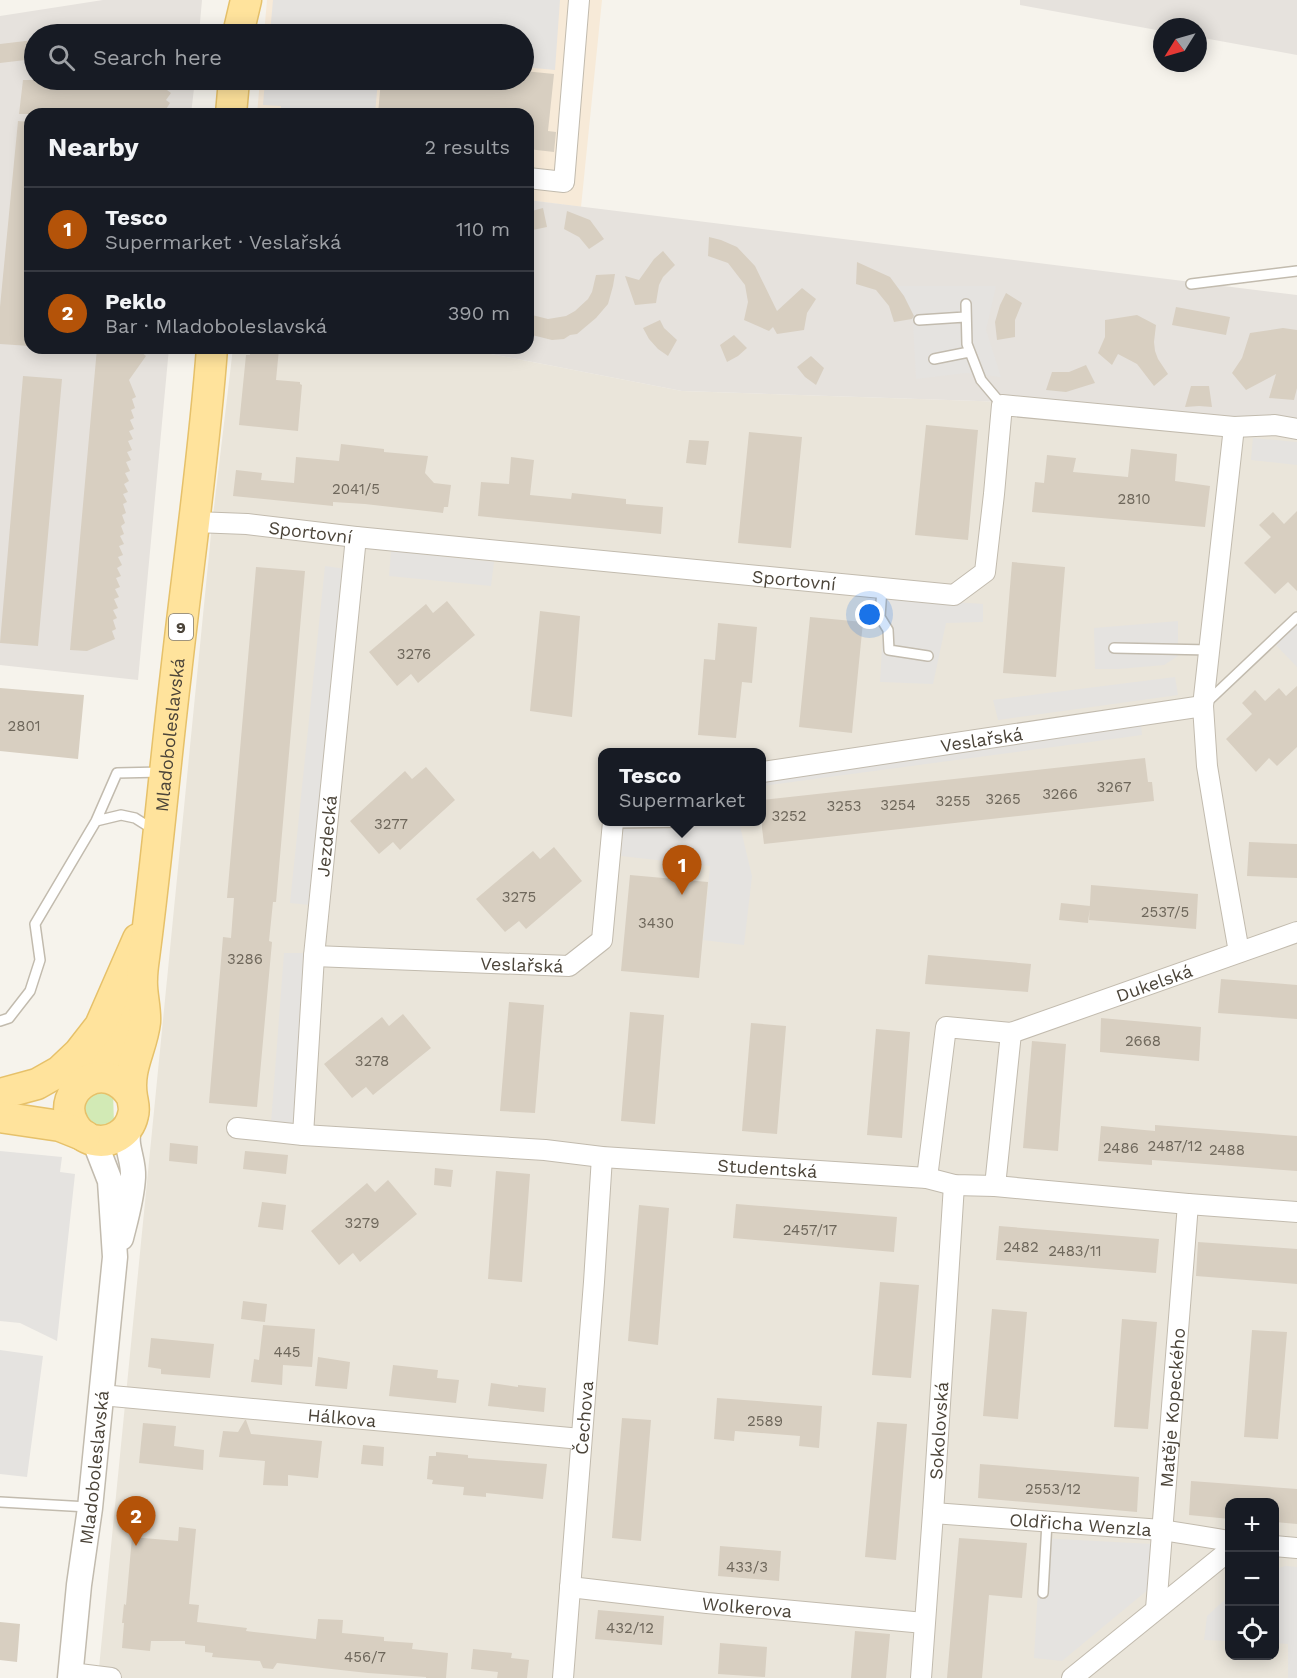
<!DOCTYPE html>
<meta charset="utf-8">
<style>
:root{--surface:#171b24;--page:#20242c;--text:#f1f3f6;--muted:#9ea1a6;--line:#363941;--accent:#b45309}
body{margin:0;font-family:"Work Sans",sans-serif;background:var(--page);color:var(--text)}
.controls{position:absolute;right:18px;bottom:18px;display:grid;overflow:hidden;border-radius:12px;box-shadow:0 3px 15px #0003}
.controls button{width:54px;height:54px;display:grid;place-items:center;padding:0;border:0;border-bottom:2px solid var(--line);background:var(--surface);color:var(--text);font:30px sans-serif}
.compass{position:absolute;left:1153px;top:18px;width:54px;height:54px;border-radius:50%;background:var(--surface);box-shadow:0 3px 15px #0003;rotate:233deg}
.you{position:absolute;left:870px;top:615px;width:21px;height:21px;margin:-15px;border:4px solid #fff;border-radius:50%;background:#1a73e8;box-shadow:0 0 0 9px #1a73e833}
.badge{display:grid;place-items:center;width:39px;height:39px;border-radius:50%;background:var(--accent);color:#fff;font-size:20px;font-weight:700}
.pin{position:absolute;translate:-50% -50px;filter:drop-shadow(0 2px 3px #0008)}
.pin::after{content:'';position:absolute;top:32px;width:21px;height:18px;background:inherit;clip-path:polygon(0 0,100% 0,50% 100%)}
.popup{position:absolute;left:598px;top:748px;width:168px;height:78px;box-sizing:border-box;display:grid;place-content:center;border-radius:12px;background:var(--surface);filter:drop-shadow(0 2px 4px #0005);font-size:20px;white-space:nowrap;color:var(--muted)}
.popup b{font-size:22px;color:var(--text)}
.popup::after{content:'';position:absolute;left:50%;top:100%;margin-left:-12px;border:12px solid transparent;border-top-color:var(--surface)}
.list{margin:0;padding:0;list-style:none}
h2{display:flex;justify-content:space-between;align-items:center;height:78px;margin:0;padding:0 24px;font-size:26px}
h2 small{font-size:20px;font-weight:400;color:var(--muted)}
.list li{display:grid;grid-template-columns:39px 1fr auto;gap:18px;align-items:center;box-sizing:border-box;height:84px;padding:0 24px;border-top:2px solid var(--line)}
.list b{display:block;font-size:22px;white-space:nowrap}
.list p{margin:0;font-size:20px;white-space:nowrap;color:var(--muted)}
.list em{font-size:20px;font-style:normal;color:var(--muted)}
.icon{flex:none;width:33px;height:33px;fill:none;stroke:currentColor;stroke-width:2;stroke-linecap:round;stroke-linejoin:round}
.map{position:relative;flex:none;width:1297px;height:1678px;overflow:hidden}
.search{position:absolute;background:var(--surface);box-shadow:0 3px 15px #0003;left:24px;top:24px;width:510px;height:66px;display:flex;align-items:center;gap:15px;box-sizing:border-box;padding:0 21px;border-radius:33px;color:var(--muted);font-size:22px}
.panel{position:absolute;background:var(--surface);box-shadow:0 3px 15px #0003;left:24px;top:108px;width:510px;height:246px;border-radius:18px}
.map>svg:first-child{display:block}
</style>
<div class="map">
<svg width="1297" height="1678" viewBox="0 0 1297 1678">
<rect width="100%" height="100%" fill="#f6f3ec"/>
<!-- residential -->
<path fill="#eae5da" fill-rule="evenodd" d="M 233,348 L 460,348 L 682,391 L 1008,402 L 1297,427 L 1297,1678 L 98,1678 L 212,524 ZM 602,752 L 762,752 L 762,822 L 602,822 ZM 1230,1502 L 1274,1502 L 1274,1656 L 1230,1656 Z"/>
<!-- commercial -->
<path fill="#f7ead8" d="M 267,0 L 602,0 L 581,207 L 528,200 L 528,114 L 257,114 L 260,80 L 524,80 L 524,34 L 264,34 Z"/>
<!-- industrial -->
<path fill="#e6e2dd" d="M 103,0 L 202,0 L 199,34 L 34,34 L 34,80 L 195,80 L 191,114 L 30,114 L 30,348 L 169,348 L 138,680 L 0,665 L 0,16 Z
M 1020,0 L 1297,0 L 1297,55 L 1198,37 L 1198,27 L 1162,27 L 1162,31 L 1020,5 Z
M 528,200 L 1297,295 L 1297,427 L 1008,402 L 682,391 L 460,348 L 528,348 Z"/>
<!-- green -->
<path fill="#d2eab5" d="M 113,1090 L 114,1126 L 98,1129 L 84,1120 L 84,1097 L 90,1091 Z"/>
<!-- parking -->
<path fill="#e5e3e0" d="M 273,0 L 560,0 L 555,70 L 524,67 L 524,34 L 270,34 Z
M 265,80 L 378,80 L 375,114 L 281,114 L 281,106 L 263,105 Z
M 896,286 L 996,286 L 986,330 L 1001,377 L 966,373 L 916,379 L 913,323 L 904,296 Z
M 1253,438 L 1297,442 L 1297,465 L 1251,460 Z
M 391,551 L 494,562 L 491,586 L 389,576 Z
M 325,566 L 346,569 L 319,906 L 290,903 Z
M 867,596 L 983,604 L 983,622 L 946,623 L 933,684 L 880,682 L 884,613 L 866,611 Z
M 1297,617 L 1297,667 L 1272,641 Z
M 1178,621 L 1178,656 L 1164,665 L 1118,669 L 1095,669 L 1094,628 Z
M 1175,677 L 1178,695 L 998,720 L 993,700 Z
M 1140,716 L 1142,735 L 762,786 L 762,772 Z
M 624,822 L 739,822 L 752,876 L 744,945 L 703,940 L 710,866 L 621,856 Z
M 284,953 L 306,953 L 294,1126 L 271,1123 Z
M 0,1151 L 62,1157 L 60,1172 L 75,1174 L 57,1341 L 20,1323 L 0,1321 Z
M 0,1350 L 43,1356 L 27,1477 L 0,1474 Z
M 1041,1538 L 1152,1544 L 1150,1588 L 1062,1661 L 1034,1658 Z
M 1286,1566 L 1297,1567 L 1297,1678 L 1288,1678 L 1288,1644 L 1275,1643 L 1275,1569 Z
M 1229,1596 L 1229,1641 L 1204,1640 L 1207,1616 Z"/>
<!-- building -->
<path fill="#d8cfc1" d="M 34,40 L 34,59 L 0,63 L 0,44 Z
M 524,71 L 554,74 L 548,131 L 556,132 L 554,152 L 528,149 L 528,114 L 378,114 L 381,80 L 524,80 Z
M 23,80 L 174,80 L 167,90 L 171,93 L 166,100 L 170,103 L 163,114 L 19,114 Z
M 18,121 L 30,122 L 30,346 L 0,344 L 0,307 Z
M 543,208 L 547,227 L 528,231 L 528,212 Z
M 567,211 L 590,220 L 604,239 L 589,249 L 579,237 L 564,229 Z
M 709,237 L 721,240 L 737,247 L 755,266 L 777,311 L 802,288 L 816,299 L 807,313 L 804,330 L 777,334 L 773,327 L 769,331 L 744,320 L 748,302 L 745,285 L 728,263 L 708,256 Z
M 663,251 L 675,265 L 663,277 L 659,285 L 656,303 L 635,305 L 625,276 L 639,280 L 654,259 Z
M 857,262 L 890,277 L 904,296 L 914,316 L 912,319 L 894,322 L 889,306 L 876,290 L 856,284 Z
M 615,274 L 613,286 L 608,304 L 596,318 L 577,334 L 570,335 L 564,339 L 552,340 L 528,334 L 528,314 L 548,319 L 566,316 L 575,311 L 588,299 L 592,292 L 596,275 Z
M 1006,293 L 1022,303 L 1015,320 L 1015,337 L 997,340 L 995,322 L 1000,305 Z
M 1176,307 L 1230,317 L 1226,335 L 1172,325 Z
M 1137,315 L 1156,325 L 1154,342 L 1155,351 L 1158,359 L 1168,374 L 1154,386 L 1137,364 L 1118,354 L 1112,365 L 1098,353 L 1105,337 L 1105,320 Z
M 660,320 L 664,328 L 677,340 L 668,356 L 658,349 L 649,339 L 643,328 Z
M 1283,328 L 1297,330 L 1297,388 L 1294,400 L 1269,398 L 1276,374 L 1246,390 L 1232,373 L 1242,358 L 1250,333 Z
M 734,335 L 747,348 L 738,356 L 727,362 L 720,345 Z
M 97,348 L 136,348 L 146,356 L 129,380 L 136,397 L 132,399 L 135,408 L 131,410 L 134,418 L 130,420 L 134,429 L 129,431 L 133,439 L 128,441 L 132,450 L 127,452 L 131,460 L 126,462 L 130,471 L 125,473 L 129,481 L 124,484 L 128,492 L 123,494 L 127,502 L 123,504 L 126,513 L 122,515 L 125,523 L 121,526 L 124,534 L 120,536 L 124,544 L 119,546 L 123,555 L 118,557 L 122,565 L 117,568 L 121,576 L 116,578 L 120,587 L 115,589 L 119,597 L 114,599 L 118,608 L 113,610 L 117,618 L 113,620 L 116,629 L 112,631 L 115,639 L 87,651 L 70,650 Z
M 250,348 L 279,349 L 276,380 L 300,382 L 300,384 L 302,385 L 298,431 L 239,425 L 246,355 L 250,355 Z
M 811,356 L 824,368 L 816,385 L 805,377 L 797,367 Z
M 1086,365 L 1095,383 L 1066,392 L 1046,390 L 1052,372 L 1069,372 Z
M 23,376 L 62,379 L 38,646 L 0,643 Z
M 1191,386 L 1209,386 L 1212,407 L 1199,406 L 1185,407 Z
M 926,425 L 978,430 L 968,540 L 915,535 Z
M 749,432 L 802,437 L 791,548 L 738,543 Z
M 689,440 L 709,441 L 706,465 L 686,463 Z
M 341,444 L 384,449 L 384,452 L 428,456 L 425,473 L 434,483 L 451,485 L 448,507 L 444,507 L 443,513 L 435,512 L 365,504 L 333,502 L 333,506 L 233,496 L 236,470 L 262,473 L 261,480 L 294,483 L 296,457 L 339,461 Z
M 1131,449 L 1177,454 L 1175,481 L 1210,486 L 1205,527 L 1032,512 L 1035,482 L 1044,483 L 1047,455 L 1076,458 L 1073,472 L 1128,477 Z
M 511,457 L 534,460 L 530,495 L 571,499 L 572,493 L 626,499 L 626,504 L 663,507 L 661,534 L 478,516 L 481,482 L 509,484 Z
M 1297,511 L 1297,591 L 1288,582 L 1275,594 L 1244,563 L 1271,537 L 1259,525 L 1273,512 L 1284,524 Z
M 1012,562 L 1065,567 L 1056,677 L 1003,673 Z
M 256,567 L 305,571 L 276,902 L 273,902 L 269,941 L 272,942 L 257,1107 L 209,1103 L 223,937 L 231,938 L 234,898 L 227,898 Z
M 447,601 L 475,635 L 418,683 L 411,674 L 397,686 L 369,652 L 426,604 L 433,613 Z
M 540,611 L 580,616 L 572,717 L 530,711 Z
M 810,617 L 863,622 L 852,733 L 799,727 Z
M 718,623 L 757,627 L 752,683 L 742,682 L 736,738 L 698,735 L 704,659 L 715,660 Z
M 1297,686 L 1297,747 L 1277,766 L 1269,758 L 1256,772 L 1226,739 L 1252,714 L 1242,703 L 1255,690 L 1265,701 L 1279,688 L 1286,696 Z
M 0,688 L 84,695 L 78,759 L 0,751 Z
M 1145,758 L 1148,782 L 1152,782 L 1154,801 L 764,844 L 762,828 L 762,800 Z
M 426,767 L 455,800 L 400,850 L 393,842 L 379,854 L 350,821 L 405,771 L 412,779 Z
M 1249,842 L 1297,844 L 1297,878 L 1247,876 Z
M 554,847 L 582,881 L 526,929 L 519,921 L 505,932 L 476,899 L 533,851 L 540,859 Z
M 630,875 L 708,882 L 699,978 L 621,971 Z
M 1091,885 L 1198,894 L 1196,929 L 1089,920 Z
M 1061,903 L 1090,906 L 1088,923 L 1059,920 Z
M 928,955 L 1031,964 L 1028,992 L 925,984 Z
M 1221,979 L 1297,985 L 1297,1019 L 1218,1013 Z
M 509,1002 L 544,1005 L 535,1113 L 500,1111 Z
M 630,1012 L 664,1015 L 655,1124 L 621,1121 Z
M 403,1014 L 431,1048 L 373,1095 L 366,1087 L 352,1098 L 324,1064 L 382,1017 L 389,1026 Z
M 1101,1018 L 1201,1027 L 1199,1061 L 1100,1052 Z
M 751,1023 L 786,1026 L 777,1134 L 742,1131 Z
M 876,1029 L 910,1032 L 902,1138 L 867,1135 Z
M 1032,1041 L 1066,1044 L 1058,1151 L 1023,1148 Z
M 1155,1125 L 1297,1136 L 1297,1171 L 1152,1160 L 1152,1165 L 1098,1161 L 1101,1126 L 1155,1131 Z
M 170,1143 L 198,1146 L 197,1164 L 169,1161 Z
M 245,1151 L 288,1155 L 286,1174 L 243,1169 Z
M 435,1168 L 453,1170 L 451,1187 L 434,1185 Z
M 496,1171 L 530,1174 L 522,1282 L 488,1279 Z
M 388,1180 L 417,1214 L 360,1262 L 353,1253 L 339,1265 L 311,1231 L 367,1183 L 375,1192 Z
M 262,1202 L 286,1205 L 283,1230 L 258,1227 Z
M 736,1204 L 897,1217 L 894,1252 L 733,1238 Z
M 639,1205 L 669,1208 L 658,1345 L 628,1341 Z
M 999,1226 L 1159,1239 L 1156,1273 L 996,1260 Z
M 1198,1242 L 1297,1249 L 1297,1284 L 1196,1276 Z
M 880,1282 L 919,1285 L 911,1378 L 872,1375 Z
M 243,1301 L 267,1304 L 265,1322 L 241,1319 Z
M 992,1309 L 1027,1312 L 1018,1419 L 983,1416 Z
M 1122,1319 L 1157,1322 L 1148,1429 L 1114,1427 Z
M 263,1325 L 315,1329 L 312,1367 L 283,1365 L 282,1385 L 251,1382 L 254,1359 L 259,1360 Z
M 1252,1330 L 1287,1332 L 1278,1439 L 1244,1437 Z
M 151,1338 L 214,1344 L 210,1378 L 161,1374 L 161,1369 L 148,1367 Z
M 318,1357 L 350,1362 L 347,1389 L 315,1386 Z
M 393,1365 L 438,1370 L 437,1378 L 459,1380 L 456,1403 L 389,1396 Z
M 491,1383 L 518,1387 L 518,1385 L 546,1388 L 544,1412 L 488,1406 Z
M 717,1398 L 822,1406 L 819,1448 L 799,1446 L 800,1436 L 735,1431 L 734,1441 L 714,1439 Z
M 622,1418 L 651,1420 L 641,1541 L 612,1538 Z
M 245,1420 L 246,1420 L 251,1434 L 322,1441 L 318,1478 L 288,1475 L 288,1486 L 263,1485 L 265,1461 L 219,1457 L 223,1431 L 238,1432 Z
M 877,1422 L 907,1424 L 896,1560 L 865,1557 Z
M 143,1423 L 176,1426 L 174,1446 L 204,1450 L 203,1470 L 139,1463 Z
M 363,1445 L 384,1447 L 383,1466 L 361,1464 Z
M 436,1452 L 468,1455 L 468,1458 L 547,1464 L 543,1499 L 486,1493 L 486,1497 L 463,1495 L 464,1487 L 432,1484 L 433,1480 L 427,1479 L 429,1456 L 436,1456 Z
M 980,1464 L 1139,1477 L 1137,1512 L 978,1498 Z
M 1191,1481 L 1297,1489 L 1297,1524 L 1275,1522 L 1275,1503 L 1230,1503 L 1230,1519 L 1189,1515 Z
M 179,1527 L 196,1529 L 189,1604 L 199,1605 L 197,1622 L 247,1628 L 246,1631 L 316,1639 L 318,1619 L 343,1620 L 342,1633 L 384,1637 L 384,1641 L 413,1643 L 412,1649 L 448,1653 L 446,1678 L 426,1678 L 426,1677 L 368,1673 L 277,1663 L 273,1669 L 263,1668 L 260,1661 L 212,1657 L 213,1653 L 205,1652 L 205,1646 L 185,1644 L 185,1641 L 151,1641 L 150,1651 L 122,1648 L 124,1623 L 122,1623 L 124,1604 L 126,1605 L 132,1537 L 178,1541 Z
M 959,1538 L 1027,1543 L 1022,1598 L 989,1595 L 982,1678 L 947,1678 Z
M 720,1546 L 781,1551 L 779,1581 L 718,1576 Z
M 598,1610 L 664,1616 L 662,1645 L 595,1639 Z
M 0,1622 L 20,1624 L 17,1662 L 0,1660 Z
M 855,1631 L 890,1634 L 886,1678 L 851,1678 Z
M 720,1643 L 767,1647 L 765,1677 L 718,1674 Z
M 473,1649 L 512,1653 L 511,1658 L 529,1660 L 527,1678 L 497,1678 L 498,1672 L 471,1669 Z"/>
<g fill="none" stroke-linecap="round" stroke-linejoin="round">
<!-- service casing -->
<g stroke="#c2bbae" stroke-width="12">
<path id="service" d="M 1191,284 L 1297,271
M 966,304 L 967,344 L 981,380 L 1002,405
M 919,320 L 965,317
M 934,359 L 969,352
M 882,588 L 880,617 L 888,630 L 889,650 L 928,656
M 1114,648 L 1210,650
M 1205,704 L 1297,617
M 96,821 L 121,815 L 135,818 L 154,830
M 613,823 L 686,822
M 0,1021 L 9,1018 L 30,991 L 40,960 L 35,924 L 96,821 L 117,773 L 162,772
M 0,1502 L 88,1507
M 1043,1593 L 1047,1522"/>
</g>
<!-- minor casing -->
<g stroke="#c2bbae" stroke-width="22">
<g id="minor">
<path d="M 528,178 L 564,182 L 579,0"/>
<path d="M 1234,427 L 1203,706 L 1207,766 L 1220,845 L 1239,952"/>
<path id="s1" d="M 195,522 L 247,524 L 356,537 L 954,595 L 985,572 L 994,494 L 1002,405 L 1234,427 L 1275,425 L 1297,429"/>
<path id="s2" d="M 762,772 L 1203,706"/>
<path id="s3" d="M 314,956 L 569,966 L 602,940 L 613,822"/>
<path id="s4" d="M 237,1128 L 303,1135 L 545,1150 L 602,1157 L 927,1178 L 954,1185 L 995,1186 L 1188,1204 L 1297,1212"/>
<path id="s5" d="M 303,1135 L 314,956 L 356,537"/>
<path id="s6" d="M 927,1178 L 946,1027 L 1011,1033 L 1297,932"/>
<path d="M 995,1186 L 1011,1033"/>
<path id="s7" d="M 101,1395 L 581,1439"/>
<path id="s8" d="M 933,1513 L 1162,1530 L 1230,1541"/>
<path d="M 1274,1546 L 1297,1548"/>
<path id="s9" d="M 570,1587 L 707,1603 L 924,1623"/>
<path id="s10" d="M 1156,1609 L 1188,1204"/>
<path d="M 71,1673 L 111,1678"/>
<path id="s11" d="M 563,1678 L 594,1282 L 602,1157"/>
<path id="s12" d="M 921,1678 L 933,1513 L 954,1185"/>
<path d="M 1072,1678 L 1230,1550"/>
</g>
</g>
<!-- tertiary casing -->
<g stroke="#c2bbae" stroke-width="27">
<g id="tertiary">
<path d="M 121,1238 C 126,1218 132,1198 133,1177 C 134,1158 124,1147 129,1126"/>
<path id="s13" d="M 70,1678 L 79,1585 L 90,1508 L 115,1257 L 110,1181 L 94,1140"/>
</g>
</g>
<!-- primary casing -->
<g stroke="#e6c16a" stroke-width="33">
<g id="primary">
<path d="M 238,34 L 246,0"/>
<path d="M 231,114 L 234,80"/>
<path d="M 90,1079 C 115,1050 124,1024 137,989"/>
<path d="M 0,1094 L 37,1084 L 60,1071 L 79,1053 L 100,1026 L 138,939"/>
<path id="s14" d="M 132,1097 C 106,1054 53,1090 74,1125 C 78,1132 85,1138 93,1140 C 110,1144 129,1134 133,1115 C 135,1109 133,1103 132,1097 C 127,1068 142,1049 145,1022 C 146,1008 141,993 142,979 C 142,969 144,959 145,950 C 157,858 165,765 176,673 C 188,565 204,457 212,348"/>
<path d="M 0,1117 L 60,1126 L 85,1136"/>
</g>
</g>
<!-- service -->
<use href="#service" stroke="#fff" stroke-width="9"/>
<!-- minor -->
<use href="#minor" stroke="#fff" stroke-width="20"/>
<!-- tertiary -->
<use href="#tertiary" stroke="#fff" stroke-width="24"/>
<!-- primary -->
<use href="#primary" stroke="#ffe39c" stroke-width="30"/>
</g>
<g text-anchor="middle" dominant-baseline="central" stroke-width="4.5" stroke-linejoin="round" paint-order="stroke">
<!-- number labels -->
<g font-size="15" fill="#6e675b">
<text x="356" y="489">2041/5</text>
<text x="1134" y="499">2810</text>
<text x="414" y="654">3276</text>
<text x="24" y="726">2801</text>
<text x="1114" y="787">3267</text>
<text x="1060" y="794">3266</text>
<text x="1003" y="799">3265</text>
<text x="953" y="801">3255</text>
<text x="898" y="805">3254</text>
<text x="844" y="806">3253</text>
<text x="789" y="816">3252</text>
<text x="391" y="824">3277</text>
<text x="519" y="897">3275</text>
<text x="1165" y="912">2537/5</text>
<text x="656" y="923">3430</text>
<text x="245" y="959">3286</text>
<text x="1143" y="1041">2668</text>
<text x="372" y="1061">3278</text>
<text x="1175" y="1146">2487/12</text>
<text x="1121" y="1148">2486</text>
<text x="1227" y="1150">2488</text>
<text x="362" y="1223">3279</text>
<text x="810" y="1230">2457/17</text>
<text x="1021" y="1247">2482</text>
<text x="1075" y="1251">2483/11</text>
<text x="287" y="1352">445</text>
<text x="765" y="1421">2589</text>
<text x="1053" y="1489">2553/12</text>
<text x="747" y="1567">433/3</text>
<text x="630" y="1628">432/12</text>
<text x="365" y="1657">456/7</text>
</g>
<!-- shield labels -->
<rect fill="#fff" stroke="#817c74" stroke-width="1.5" x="169" y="614" width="24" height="26" rx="4.5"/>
<g font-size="16" font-weight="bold" fill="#4b4439">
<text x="181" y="627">9</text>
</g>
<!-- street labels -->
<g font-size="18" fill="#4b4439" stroke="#fff">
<text stroke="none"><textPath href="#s1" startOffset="116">Sportovní</textPath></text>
<text stroke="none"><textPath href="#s1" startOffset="602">Sportovní</textPath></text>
<text stroke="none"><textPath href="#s14" startOffset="566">Mladoboleslavská</textPath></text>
<text stroke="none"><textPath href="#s2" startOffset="222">Veslařská</textPath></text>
<text stroke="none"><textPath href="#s5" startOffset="300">Jezdecká</textPath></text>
<text stroke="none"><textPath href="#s3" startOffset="208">Veslařská</textPath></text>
<text stroke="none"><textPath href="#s6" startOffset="369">Dukelská</textPath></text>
<text stroke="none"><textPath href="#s4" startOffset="532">Studentská</textPath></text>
<text stroke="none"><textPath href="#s10" startOffset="202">Matěje Kopeckého</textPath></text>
<text stroke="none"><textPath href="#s7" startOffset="242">Hálkova</textPath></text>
<text stroke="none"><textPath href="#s11" startOffset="261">Čechova</textPath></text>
<text stroke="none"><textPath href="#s12" startOffset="248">Sokolovská</textPath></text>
<text stroke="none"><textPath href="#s13" startOffset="212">Mladoboleslavská</textPath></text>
<text stroke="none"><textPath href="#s8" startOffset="148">Oldřicha Wenzla</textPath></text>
<text stroke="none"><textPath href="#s9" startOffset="178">Wolkerova</textPath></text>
</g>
</g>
</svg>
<div class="controls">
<button>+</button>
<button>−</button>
<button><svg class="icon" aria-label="locate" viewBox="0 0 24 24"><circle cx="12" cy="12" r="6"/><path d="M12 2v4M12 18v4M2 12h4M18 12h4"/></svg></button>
</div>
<svg class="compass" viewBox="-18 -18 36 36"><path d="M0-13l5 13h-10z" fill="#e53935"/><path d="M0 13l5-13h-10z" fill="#9ea1a6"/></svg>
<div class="you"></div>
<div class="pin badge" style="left:682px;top:895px">1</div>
<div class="popup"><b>Tesco</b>Supermarket</div>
<div class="pin badge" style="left:136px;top:1546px">2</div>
<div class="search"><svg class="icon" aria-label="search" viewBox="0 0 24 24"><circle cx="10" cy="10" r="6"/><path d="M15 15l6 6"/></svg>Search here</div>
<section class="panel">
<h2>Nearby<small>2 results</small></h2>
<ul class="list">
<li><span class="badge">1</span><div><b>Tesco</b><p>Supermarket · Veslařská</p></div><em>110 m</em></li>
<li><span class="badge">2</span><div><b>Peklo</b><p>Bar · Mladoboleslavská</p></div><em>390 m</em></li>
</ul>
</section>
</div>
